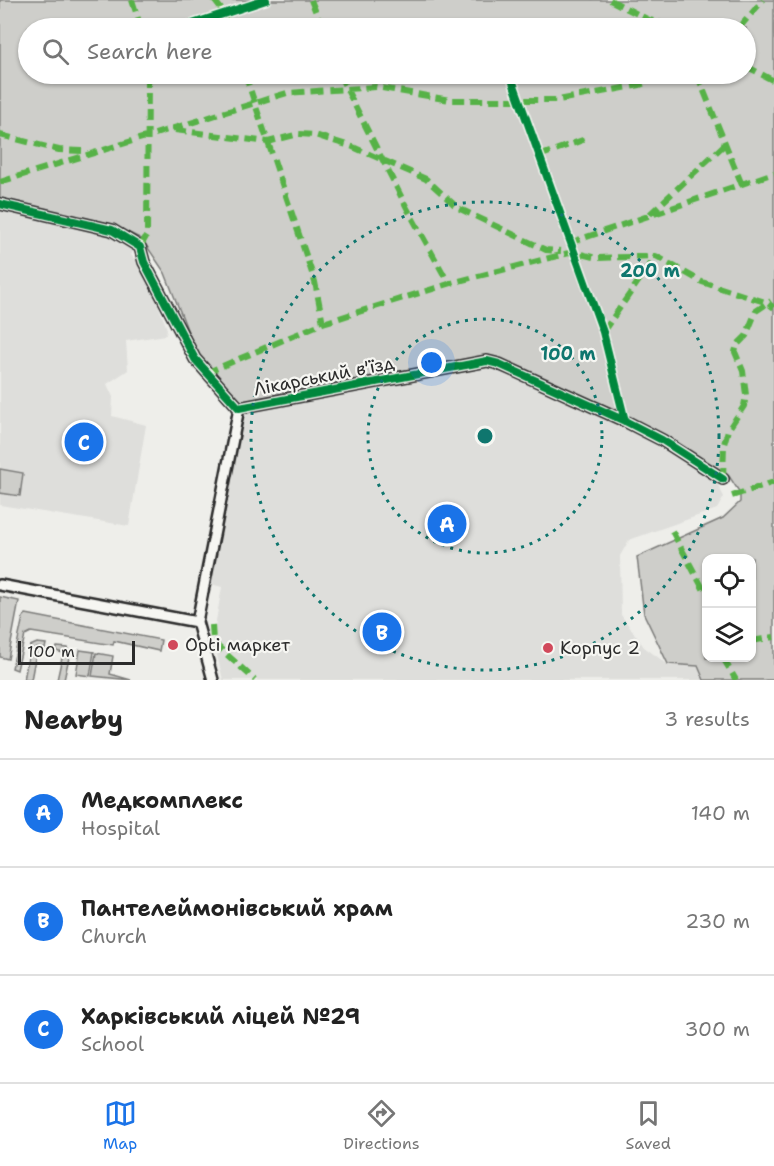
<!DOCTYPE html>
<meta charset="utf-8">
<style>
:root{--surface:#fff;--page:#f6f6f6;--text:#222;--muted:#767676;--line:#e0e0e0;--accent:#1a73e8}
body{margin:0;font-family:"Shantell Sans",sans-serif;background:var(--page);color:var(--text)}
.controls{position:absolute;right:18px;bottom:18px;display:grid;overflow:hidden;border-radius:12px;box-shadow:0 2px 4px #0004}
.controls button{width:54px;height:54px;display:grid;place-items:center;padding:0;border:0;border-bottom:2px solid var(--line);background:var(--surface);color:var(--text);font:30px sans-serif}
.scale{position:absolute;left:18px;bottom:15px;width:117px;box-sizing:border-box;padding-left:6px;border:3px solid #2b2b2b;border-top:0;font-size:16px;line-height:21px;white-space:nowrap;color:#2b2b2b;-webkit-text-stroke:4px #f6f6f2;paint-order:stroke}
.you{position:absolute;left:432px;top:363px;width:21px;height:21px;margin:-15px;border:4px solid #fff;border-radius:50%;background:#1a73e8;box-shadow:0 0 0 9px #1a73e833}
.badge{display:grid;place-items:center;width:39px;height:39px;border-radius:50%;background:var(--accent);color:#fff;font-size:20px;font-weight:700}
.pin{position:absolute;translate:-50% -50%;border:3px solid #fff;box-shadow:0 2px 6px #0006}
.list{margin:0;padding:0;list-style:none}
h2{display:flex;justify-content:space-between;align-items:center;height:78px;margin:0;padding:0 24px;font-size:26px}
h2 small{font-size:20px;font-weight:400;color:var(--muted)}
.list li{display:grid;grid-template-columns:39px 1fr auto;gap:18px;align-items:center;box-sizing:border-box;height:108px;padding:0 24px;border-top:2px solid var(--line)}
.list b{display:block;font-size:22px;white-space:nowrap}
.list p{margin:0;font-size:20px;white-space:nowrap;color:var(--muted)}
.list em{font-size:20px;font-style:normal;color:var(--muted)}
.icon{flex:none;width:33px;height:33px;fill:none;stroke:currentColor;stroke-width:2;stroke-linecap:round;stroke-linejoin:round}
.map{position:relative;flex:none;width:774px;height:680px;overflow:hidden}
.search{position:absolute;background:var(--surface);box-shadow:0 2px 4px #0004;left:18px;right:18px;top:18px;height:66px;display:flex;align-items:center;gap:15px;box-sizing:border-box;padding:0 21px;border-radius:33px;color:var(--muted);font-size:22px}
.sheet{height:402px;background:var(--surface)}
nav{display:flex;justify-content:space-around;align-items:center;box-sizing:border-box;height:84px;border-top:2px solid var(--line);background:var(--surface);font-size:16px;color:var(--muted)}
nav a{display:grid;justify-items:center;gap:3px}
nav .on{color:var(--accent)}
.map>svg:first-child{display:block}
</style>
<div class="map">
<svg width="774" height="680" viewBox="0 0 774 680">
<rect width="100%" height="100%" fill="#eeeeea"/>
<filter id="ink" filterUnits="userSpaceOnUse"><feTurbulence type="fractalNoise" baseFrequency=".0167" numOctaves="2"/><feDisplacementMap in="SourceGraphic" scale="12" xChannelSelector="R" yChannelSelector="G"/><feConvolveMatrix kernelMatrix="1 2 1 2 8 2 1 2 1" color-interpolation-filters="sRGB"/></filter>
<g filter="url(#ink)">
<!-- built -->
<path fill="#dededb" d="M 0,211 L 114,237 L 133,252 L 131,255 L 146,271 L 167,329 L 166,335 L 126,341 L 128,370 L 107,384 L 113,397 L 112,416 L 146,425 L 129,526 L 0,505 Z
M 462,368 L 492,368 L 614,419 L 717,483 L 724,497 L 717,509 L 629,540 L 620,556 L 621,615 L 644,647 L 667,664 L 698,667 L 704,680 L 223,680 L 213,638 L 222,587 L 211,584 L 240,412 Z"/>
<!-- green -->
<path fill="#cececa" stroke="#7c7c7a" stroke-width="1.5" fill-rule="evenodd" d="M 0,0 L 774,0 L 774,680 L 704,680 L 698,666 L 668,664 L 644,614 L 637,557 L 723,518 L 740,502 L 740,493 L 729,476 L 501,363 L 240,404 L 198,357 L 165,273 L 142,239 L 111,224 L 0,199 ZM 28,28 L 746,28 L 746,74 L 28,74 ZM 706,558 L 752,558 L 752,658 L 706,658 Z
M 0,469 L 23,473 L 20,496 L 0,493 Z
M 0,597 L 19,601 L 8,659 L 0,657 Z
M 26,614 L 161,640 L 159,651 L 114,641 L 113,645 L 31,632 L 25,635 L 17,670 L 12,668 L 23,617 Z
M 37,643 L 46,644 L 45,649 L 37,648 L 31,680 L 24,680 L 30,646 Z
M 57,647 L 68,648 L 70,653 L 64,680 L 57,680 L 63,653 L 56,651 Z
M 80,650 L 94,652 L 90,676 L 76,674 Z
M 96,653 L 113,656 L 110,674 L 131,680 L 92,676 Z"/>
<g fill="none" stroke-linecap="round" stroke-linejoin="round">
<!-- minor casing -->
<g stroke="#2b2b2b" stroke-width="14">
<path id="minor" d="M 0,204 L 112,230 L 140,247 L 144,262 L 195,359 L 239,408
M 239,408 L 487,361 L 499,364 L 625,421 L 662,440 L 723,479
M 0,585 L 197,622
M 213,680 L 197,622 L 239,408"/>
</g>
<!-- minor -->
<use href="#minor" stroke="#f6f6f2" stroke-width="9"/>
<!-- quiet -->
<path stroke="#56b246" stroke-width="6" stroke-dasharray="12 6" stroke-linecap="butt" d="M 132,0 L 141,28
M 214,0 L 225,14 L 230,28
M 311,0 L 322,28
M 610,0 L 649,20 L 681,28
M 739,28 L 763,0
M 746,66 L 774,81
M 245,74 L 315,282 L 323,323
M 339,74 L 408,210 L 449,284
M 697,74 L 742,185
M 175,130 L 268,142 L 299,134 L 315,135 L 353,147 L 426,179 L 458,208 L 546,250 L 561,251
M 0,135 L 59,150 L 82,151
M 539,156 L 588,138
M 0,182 L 287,93 L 376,87 L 450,100 L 558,100 L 640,85 L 669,74
M 650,214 L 724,145
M 569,243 L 774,173
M 140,247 L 147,235 L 148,74
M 603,332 L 656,256
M 206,373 L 323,323 L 455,282 L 573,252 L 597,258 L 656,256 L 702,282 L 768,303 L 774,308
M 723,479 L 724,444 L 728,430 L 744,406 L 746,395 L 743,371 L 735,352 L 737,345 L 746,336 L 756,311 L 771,301
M 732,496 L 774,482
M 672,531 L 706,594
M 212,625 L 213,642 L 255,680
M 752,641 L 774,637
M 723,658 L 736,680"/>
<!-- cycleway casing -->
<g stroke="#f6f6f2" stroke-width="11">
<path id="cycleway" d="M 180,28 L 266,0
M 510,74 L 603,332 L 625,421
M 0,204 L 112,230 L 140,247 L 144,262 L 195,359 L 239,408 L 487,361 L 499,364 L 625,421 L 662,440 L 723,479"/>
</g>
<!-- cycleway -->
<use href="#cycleway" stroke="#00873e" stroke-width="8"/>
</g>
</g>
<!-- distance rings -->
<g fill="none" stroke="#0f766e" stroke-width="3" stroke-dasharray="3 6">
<circle cx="485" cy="436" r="117"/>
<circle cx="485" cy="436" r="234"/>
</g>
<!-- markers -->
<g fill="#d1495b" stroke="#f6f6f2" stroke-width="2">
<circle cx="173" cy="645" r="6"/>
<circle cx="548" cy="648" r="6"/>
</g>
<g text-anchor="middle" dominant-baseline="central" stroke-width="4.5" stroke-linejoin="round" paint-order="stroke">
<!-- street labels -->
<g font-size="18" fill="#2b2b2b" stroke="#f6f6f2">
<text transform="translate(324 376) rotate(-11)">Лікарський в'їзд</text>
</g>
<!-- poi labels -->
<g font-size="18" fill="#2b2b2b" stroke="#f6f6f2" text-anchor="start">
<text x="185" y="645">Opti маркет</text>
<text x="560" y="648">Корпус 2</text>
</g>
</g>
<circle cx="485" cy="436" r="9" fill="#0f766e" stroke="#f6f6f2" stroke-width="3"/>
<g font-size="18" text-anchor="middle" font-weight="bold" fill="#0f766e" stroke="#f6f6f2" stroke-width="4.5" stroke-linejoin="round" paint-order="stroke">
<text x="650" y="277">200 m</text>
<text x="568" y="360">100 m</text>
</g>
</svg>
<div class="controls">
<button><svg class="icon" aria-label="locate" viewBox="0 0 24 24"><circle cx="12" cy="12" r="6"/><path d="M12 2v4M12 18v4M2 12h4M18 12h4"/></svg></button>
<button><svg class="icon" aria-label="layers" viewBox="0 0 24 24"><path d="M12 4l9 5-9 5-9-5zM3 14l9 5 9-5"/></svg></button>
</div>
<div class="scale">100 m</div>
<div class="you"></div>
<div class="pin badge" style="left:447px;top:524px">A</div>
<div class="pin badge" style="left:382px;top:632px">B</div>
<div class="pin badge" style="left:84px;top:442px">C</div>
<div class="search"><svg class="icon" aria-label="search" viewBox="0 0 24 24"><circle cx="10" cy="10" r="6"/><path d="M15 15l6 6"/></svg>Search here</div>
</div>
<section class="sheet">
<h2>Nearby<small>3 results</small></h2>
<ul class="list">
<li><span class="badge">A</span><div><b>Медкомплекс</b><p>Hospital</p></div><em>140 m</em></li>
<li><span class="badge">B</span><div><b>Пантелеймонівський храм</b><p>Church</p></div><em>230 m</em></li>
<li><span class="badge">C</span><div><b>Харківський ліцей №29</b><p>School</p></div><em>300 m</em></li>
</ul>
</section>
<nav>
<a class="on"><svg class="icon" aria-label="map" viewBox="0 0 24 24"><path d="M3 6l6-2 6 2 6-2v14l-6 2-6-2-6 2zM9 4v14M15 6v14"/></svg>Map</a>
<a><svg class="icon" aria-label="directions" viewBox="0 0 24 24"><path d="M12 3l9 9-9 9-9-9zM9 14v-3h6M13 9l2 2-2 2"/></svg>Directions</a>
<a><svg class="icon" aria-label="saved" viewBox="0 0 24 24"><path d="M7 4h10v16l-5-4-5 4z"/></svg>Saved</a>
</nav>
